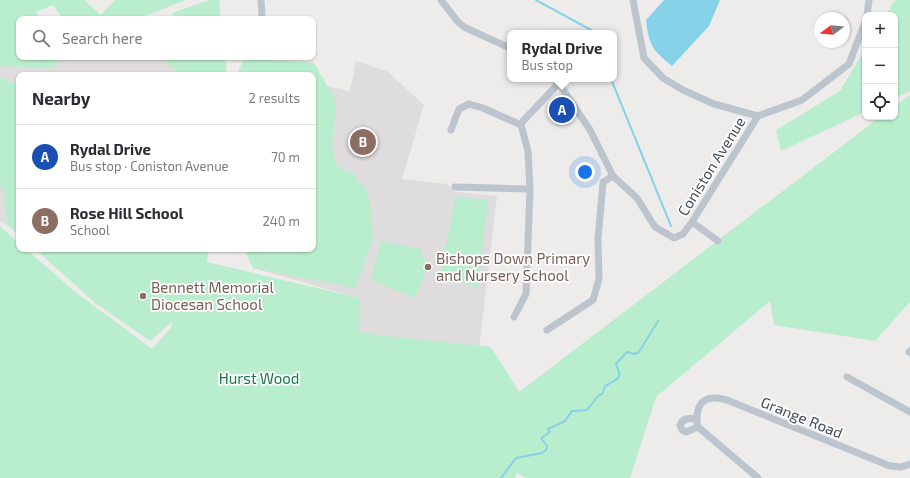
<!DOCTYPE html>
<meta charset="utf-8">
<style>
:root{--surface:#fff;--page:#f7f7f7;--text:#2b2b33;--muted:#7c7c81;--line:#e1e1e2;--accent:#1c6ad7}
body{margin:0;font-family:"Exo 2",sans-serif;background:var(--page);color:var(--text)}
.controls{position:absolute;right:12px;top:12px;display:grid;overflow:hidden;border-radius:8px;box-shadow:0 1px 3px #0004}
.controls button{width:36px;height:36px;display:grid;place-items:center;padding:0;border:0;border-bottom:1px solid var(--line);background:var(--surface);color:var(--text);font:20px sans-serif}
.compass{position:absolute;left:814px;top:12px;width:36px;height:36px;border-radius:50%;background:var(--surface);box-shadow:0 1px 3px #0004;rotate:254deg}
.you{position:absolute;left:585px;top:172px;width:14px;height:14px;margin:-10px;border:3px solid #fff;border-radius:50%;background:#1a73e8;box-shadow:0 0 0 6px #1a73e833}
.badge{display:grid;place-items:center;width:26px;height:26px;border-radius:50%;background:var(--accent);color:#fff;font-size:13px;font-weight:700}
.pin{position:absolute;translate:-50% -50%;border:2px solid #fff;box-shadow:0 1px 4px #0006}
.popup{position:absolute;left:507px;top:30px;width:110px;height:52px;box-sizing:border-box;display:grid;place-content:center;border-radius:8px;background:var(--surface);filter:drop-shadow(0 1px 3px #0005);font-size:13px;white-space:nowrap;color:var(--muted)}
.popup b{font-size:15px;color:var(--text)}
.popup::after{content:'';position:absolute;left:50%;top:100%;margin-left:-8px;border:8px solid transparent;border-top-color:var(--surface)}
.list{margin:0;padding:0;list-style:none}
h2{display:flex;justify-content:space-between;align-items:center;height:52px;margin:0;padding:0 16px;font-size:17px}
h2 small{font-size:13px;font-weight:400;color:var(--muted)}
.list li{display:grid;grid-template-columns:26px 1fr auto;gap:12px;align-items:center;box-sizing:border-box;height:64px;padding:0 16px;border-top:1px solid var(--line)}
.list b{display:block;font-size:15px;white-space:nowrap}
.list p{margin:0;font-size:13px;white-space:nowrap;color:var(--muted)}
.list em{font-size:13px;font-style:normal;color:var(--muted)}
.icon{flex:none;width:22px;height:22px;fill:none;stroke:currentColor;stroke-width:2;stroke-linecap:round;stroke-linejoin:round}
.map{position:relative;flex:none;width:910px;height:478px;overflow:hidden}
.search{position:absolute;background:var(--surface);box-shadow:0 1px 3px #0004;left:16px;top:16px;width:300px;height:44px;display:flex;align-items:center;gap:10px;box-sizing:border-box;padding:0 14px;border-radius:8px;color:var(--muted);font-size:15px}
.panel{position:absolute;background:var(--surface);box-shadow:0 1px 3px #0004;left:16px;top:72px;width:300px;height:180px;border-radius:8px}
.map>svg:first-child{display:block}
</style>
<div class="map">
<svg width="910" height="478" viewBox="0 0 910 478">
<rect width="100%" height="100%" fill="#eeebeb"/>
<!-- education -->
<path fill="#dfdcdd" d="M 62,57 L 225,57 L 227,75 L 19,75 L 19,235 L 7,225 L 0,222 L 0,66 L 51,68 Z
M 244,58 L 314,63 L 326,86 L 350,91 L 356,61 L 387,71 L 424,105 L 402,179 L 447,184 L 455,192 L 497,196 L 478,357 L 360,333 L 358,298 L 253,268 L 244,249 L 313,249 L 313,75 L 237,75 Z"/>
<!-- green -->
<path fill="#b8edcd" d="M 0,0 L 84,0 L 101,15 L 115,0 L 186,0 L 137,19 L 63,19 L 53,5 L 36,12 L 41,19 L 19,19 L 19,57 L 62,57 L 51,68 L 0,66 Z
M 209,0 L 219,0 L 221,19 L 174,19 L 172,13 Z
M 895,0 L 910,0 L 910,91 L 895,98 L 895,15 L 886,15 Z
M 865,49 L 865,112 L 781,151 L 776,130 L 840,91 Z
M 174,57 L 225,57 L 227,75 L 181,75 L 165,61 Z
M 244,58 L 314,63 L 336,101 L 332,148 L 337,166 L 353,174 L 366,190 L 370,205 L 373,239 L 355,288 L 253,268 L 244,249 L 313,249 L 313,75 L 237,75 Z
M 0,77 L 19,85 L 19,235 L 7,225 L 5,193 L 0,186 Z
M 910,95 L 910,302 L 875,341 L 774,325 L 770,301 L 656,397 L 630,478 L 526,478 L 517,473 L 515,478 L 0,478 L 0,226 L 19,243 L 19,249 L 26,249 L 74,291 L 152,349 L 171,328 L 172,322 L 150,341 L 94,302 L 35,249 L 208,249 L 207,262 L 359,298 L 360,333 L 491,347 L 519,392 L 880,117 L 895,117 L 895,106 Z
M 456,197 L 488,200 L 478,288 L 440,275 Z
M 381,241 L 422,249 L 422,257 L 428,265 L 415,298 L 371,280 Z"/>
<!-- water -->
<path fill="#86d3e9" d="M 664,0 L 720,0 L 709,26 L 672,66 C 652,50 649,45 646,20 Z"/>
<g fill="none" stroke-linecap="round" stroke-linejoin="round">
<!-- stream -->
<path stroke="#86d3e9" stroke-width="2" d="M 536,0 L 591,30 L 593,33
M 611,79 L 671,226
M 501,478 L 516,458 L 542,453 L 546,450 L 547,446 L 541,438 L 550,432 L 548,429 L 565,421 L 572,411 L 587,410 L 599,395 L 602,394 L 605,386 C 618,378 623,380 616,364 L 627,352 L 635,354 L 639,352 L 658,321"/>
<!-- minor -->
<path stroke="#bcc5ce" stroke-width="7" d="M 261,0 L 262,16
M 441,0 L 458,22 L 466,28 L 510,48
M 633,0 L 644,58 L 663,78 L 683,90 L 714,104 L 758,116
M 867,15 L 869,0
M 556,79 L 590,130 L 613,176 L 637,198 L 655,227 L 674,238 L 683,234 L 692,222 L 758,116
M 758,116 L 802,100 L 849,64 L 865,22
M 451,130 L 459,109 L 469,104 L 483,108 L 521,125
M 455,187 L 530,189
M 692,222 L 718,241
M 514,317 L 526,294 L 530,189 L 528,151 L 521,125 L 523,121 L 559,83
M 547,330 L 593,300 L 599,279 L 598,239 L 603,182 L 613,176
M 909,352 L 910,351
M 847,377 L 910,412
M 696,419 C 689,418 683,418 680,425 L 682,430 L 686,432 L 698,427
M 758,478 L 698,427 C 695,414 698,398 714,398 C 718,398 723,399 727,400 L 890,466 L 901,467 L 910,464"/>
</g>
<!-- markers -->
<g fill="#8d6e63" stroke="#fff" stroke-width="1.5">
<circle cx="428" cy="267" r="4"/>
<circle cx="143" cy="296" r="4"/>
</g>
<g text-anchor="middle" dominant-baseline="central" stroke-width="3.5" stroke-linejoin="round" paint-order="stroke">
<!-- street labels -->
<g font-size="15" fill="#444e58" stroke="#fff">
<text transform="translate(711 166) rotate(-58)">Coniston Avenue</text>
<text transform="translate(802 417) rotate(22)">Grange Road</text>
</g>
<!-- education labels -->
<g font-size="15" fill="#785e54" stroke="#fff" text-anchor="start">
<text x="436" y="258">Bishops Down Primary<tspan x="436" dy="17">and Nursery School</tspan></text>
<text x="151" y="287">Bennett Memorial<tspan x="151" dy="17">Diocesan School</tspan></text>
</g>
<!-- park labels -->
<g font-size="15" fill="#187649" stroke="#fff">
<text x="259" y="378">Hurst Wood</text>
</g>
</g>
</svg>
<div class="controls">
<button>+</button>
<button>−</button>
<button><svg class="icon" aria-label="locate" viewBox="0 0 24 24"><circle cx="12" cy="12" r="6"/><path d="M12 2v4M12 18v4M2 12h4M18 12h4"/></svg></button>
</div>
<svg class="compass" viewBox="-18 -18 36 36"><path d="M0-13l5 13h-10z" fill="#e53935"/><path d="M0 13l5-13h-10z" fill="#7c7c81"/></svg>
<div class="you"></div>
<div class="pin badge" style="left:562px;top:110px;background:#1a4fb4">A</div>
<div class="popup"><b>Rydal Drive</b>Bus stop</div>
<div class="pin badge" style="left:363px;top:142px;background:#8d6e63">B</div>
<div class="search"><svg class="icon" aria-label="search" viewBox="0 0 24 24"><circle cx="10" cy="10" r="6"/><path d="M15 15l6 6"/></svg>Search here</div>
<section class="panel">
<h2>Nearby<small>2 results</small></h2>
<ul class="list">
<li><span class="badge" style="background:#1a4fb4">A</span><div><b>Rydal Drive</b><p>Bus stop · Coniston Avenue</p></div><em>70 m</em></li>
<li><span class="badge" style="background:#8d6e63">B</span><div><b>Rose Hill School</b><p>School</p></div><em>240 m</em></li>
</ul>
</section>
</div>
